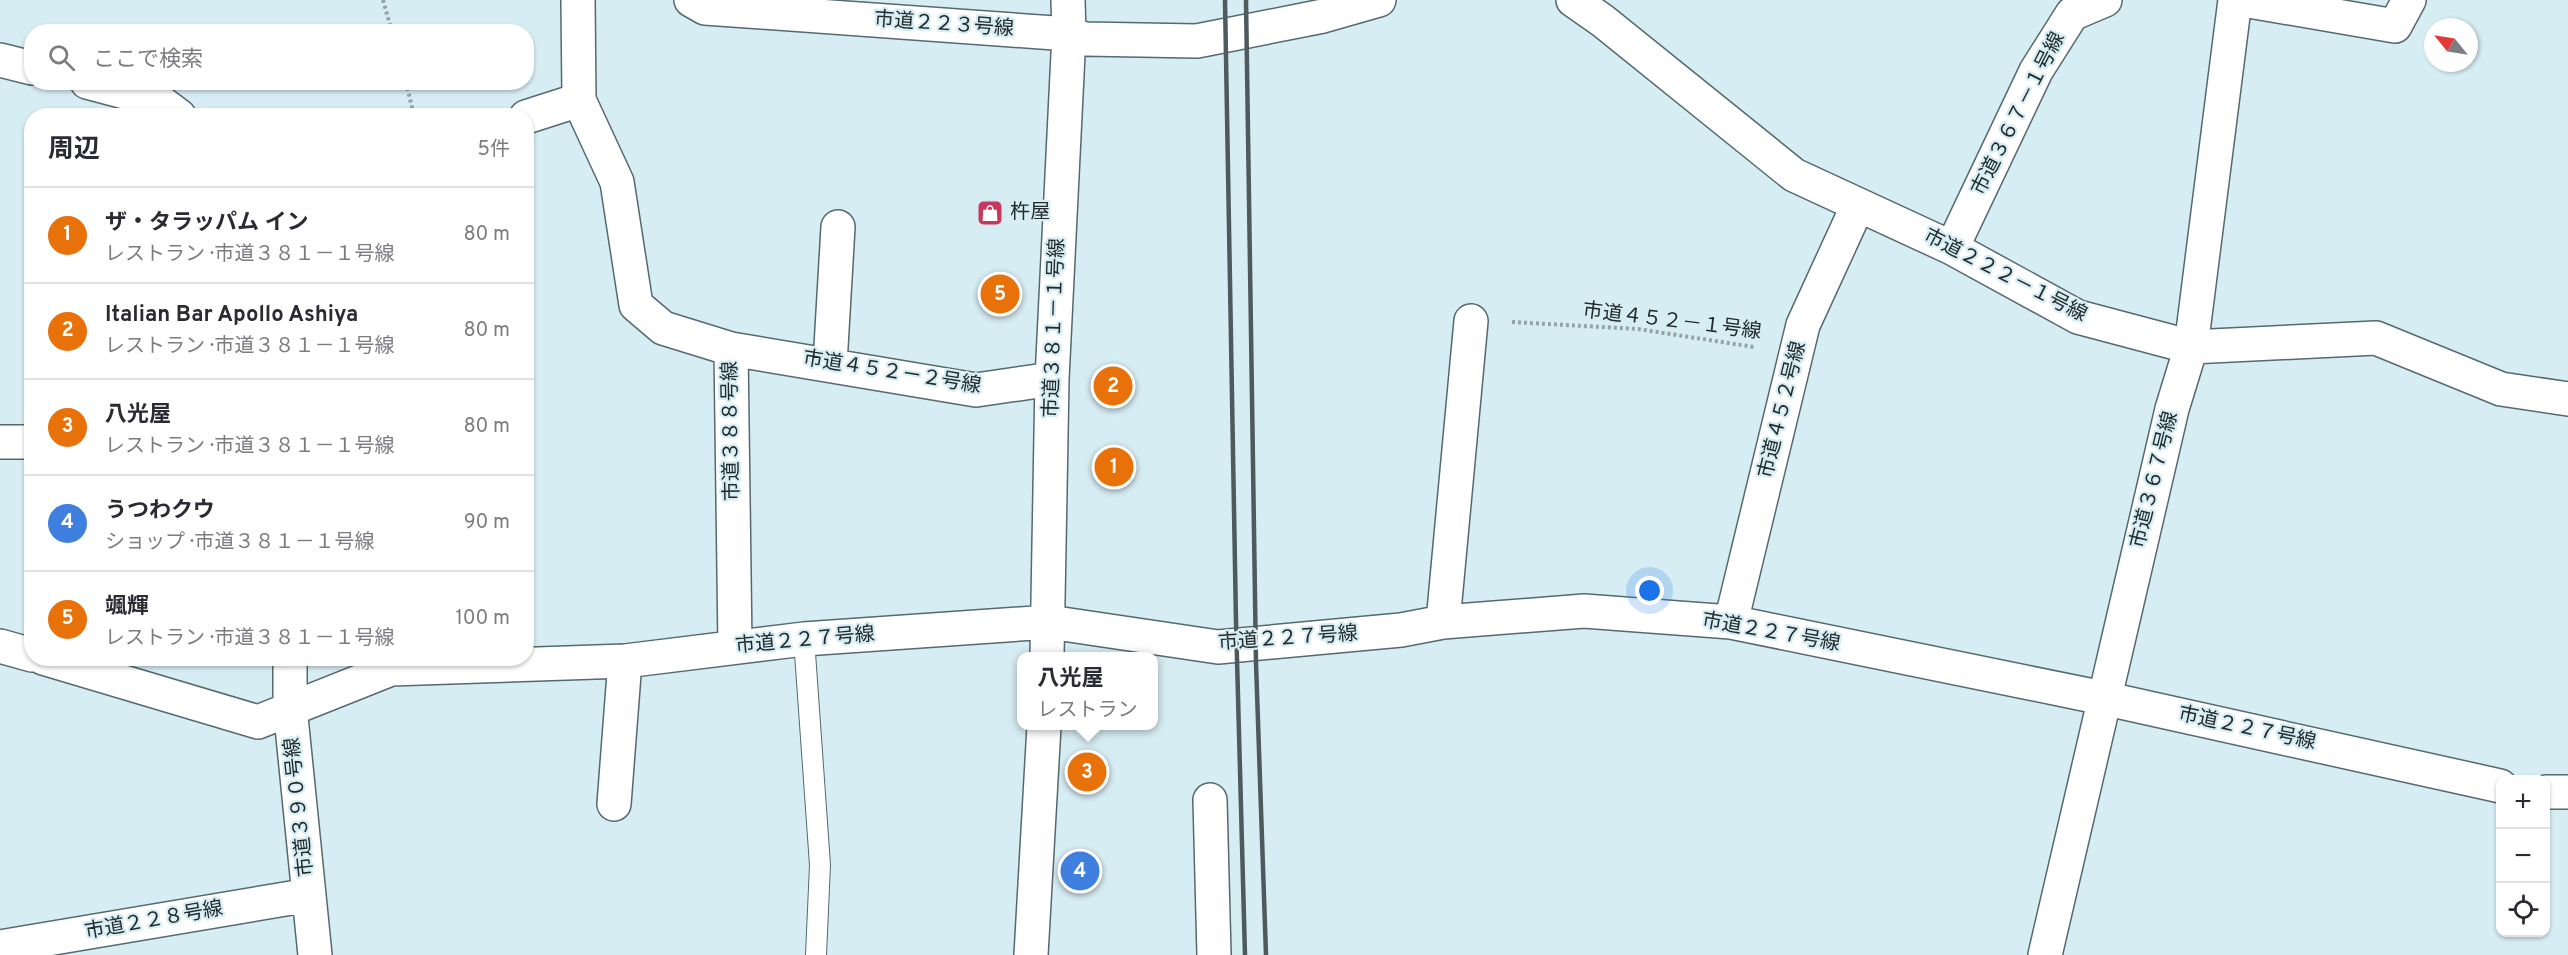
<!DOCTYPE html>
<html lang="ja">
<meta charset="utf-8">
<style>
:root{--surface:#fff;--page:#f7f7f7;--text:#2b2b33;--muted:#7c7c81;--line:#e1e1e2;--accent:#111827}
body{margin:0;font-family:Overpass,"Noto Sans JP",sans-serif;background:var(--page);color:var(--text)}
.controls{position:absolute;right:18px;bottom:18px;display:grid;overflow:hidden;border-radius:12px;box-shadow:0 2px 4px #0004}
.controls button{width:54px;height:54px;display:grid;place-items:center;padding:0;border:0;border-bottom:2px solid var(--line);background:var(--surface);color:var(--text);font:30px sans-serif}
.compass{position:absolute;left:2424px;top:18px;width:54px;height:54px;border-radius:50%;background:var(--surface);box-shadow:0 2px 4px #0004;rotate:300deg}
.you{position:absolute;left:1650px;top:591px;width:21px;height:21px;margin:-15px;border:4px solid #fff;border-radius:50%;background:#1a73e8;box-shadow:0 0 0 9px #1a73e833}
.badge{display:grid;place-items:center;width:39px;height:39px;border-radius:50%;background:var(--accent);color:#fff;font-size:20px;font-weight:700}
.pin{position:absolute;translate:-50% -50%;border:3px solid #fff;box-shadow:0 2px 6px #0006}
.popup{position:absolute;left:1017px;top:652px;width:141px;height:78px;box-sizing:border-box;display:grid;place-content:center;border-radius:12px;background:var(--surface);filter:drop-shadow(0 2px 4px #0005);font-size:20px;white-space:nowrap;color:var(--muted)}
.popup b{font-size:22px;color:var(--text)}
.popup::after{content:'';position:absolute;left:50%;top:100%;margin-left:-12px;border:12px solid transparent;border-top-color:var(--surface)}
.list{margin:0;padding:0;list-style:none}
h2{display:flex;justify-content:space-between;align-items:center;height:78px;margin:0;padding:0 24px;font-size:26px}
h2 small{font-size:20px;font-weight:400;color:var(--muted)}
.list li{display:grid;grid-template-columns:39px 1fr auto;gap:18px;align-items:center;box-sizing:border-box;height:96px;padding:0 24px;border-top:2px solid var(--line)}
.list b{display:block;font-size:22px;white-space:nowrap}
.list p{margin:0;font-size:20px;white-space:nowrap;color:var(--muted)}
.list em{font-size:20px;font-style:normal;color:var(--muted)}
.icon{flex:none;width:33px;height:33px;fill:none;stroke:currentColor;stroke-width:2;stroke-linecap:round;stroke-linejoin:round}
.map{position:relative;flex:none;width:2568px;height:955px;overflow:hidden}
.search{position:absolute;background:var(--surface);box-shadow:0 2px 4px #0004;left:24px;top:24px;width:510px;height:66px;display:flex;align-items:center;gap:15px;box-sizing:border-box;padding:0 21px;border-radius:24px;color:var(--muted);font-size:22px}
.panel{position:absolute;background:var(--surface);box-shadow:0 2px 4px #0004;left:24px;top:108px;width:510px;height:558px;border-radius:24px}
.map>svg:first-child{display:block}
</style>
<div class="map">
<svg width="2568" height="955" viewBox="0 0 2568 955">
<rect width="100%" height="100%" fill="#d7edf4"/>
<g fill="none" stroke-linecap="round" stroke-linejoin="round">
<!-- lane casing -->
<g stroke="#55696f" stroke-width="22">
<path id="lane" d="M 804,639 L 820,865 L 816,955"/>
</g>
<!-- street casing -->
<g stroke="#55696f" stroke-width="36">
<path id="street" d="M 578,0 L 579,100 L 617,182 L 636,305 L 663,328 L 731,349 L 735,647
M 691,0 L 705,8 L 1069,34 L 1085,39 L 1197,41 L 1323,16 L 1379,0
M 1573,0 L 1603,21 L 1794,175 L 1952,248 L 2078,317 L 2191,347 L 2376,338 L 2501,389 L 2568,399
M 2243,0 L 2395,26 L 2409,0
M 0,60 L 32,68
M 87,82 L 159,101 L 179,116
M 526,117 L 579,100
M 1952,248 L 2036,71 L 2072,14 L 2105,0
M 731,349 L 976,390 L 1052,379
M 830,364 L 838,227
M 0,442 L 32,442
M 1443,622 L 1471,321
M 1731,622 L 1803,325 L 1858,205
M 0,646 L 32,655
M 1047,656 L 1052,379 L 1069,34 L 1068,0
M 43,658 L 258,722 L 391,669 L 625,661 L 804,639 L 1049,622 L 1218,647 L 1401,630 L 1443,622 L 1584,611 L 1731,622 L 2103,698 L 2500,786
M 290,658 L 290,707 L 315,955
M 2546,792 L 2568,792
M 1210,800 L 1214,955
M 614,804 L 625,661
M 0,947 L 309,895
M 1031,955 L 1044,726
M 2045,955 L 2172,409 L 2191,347 L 2235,0"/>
</g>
<!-- path -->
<path stroke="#93a3a9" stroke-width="4" stroke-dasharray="3 3" stroke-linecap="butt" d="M 383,0 L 392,32
M 406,82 L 414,116
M 1512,322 L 1638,329 L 1754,347"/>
<!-- lane -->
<use href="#lane" stroke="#fff" stroke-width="20"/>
<!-- street -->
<use href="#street" stroke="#fff" stroke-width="33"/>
<!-- rail -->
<path stroke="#4e5a5d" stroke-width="4.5" d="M 1225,0 L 1236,622 L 1245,955
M 1246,0 L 1256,663 L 1266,955"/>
</g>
<!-- icons -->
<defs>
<g id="shop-square" transform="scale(1.35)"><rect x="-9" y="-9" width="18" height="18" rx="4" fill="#c7385d" stroke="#d7edf4"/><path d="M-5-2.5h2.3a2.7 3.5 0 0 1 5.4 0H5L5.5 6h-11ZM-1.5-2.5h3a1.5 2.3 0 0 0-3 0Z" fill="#fff"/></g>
</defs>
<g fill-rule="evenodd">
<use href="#shop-square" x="990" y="213"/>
</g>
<g text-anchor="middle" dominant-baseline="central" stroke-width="4.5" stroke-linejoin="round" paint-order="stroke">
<!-- street labels -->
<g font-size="20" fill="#222a2c" stroke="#d7edf4">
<text transform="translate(944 25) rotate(4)">市道２２３号線</text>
<text transform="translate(2019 114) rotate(-63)">市道３６７－１号線</text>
<text transform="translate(2005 276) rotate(27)">市道２２２－１号線</text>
<text transform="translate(1672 322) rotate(7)">市道４５２－１号線</text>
<text transform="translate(1055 328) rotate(-88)">市道３８１－１号線</text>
<text transform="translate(892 373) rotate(9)">市道４５２－２号線</text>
<text transform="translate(1783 410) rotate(-76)">市道４５２号線</text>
<text transform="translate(732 431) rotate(-91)">市道３８８号線</text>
<text transform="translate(2155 480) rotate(-76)">市道３６７号線</text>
<text transform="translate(1771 633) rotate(10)">市道２２７号線</text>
<text transform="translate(1288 639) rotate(-4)">市道２２７号線</text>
<text transform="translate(805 641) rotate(-5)">市道２２７号線</text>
<text transform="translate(2247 729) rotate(12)">市道２２７号線</text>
<text transform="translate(300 807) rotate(-96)">市道３９０号線</text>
<text transform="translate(154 921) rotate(-10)">市道２２８号線</text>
</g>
<!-- poi labels -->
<g font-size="20" fill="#222a2c" stroke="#d7edf4" text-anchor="start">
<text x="1010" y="213">杵屋</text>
</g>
</g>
</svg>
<div class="controls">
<button>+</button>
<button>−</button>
<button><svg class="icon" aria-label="locate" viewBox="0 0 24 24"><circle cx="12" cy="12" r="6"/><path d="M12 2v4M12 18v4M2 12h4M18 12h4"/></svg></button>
</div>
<svg class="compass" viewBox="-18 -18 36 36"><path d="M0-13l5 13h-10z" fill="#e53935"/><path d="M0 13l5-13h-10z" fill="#7c7c81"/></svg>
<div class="you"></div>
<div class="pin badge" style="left:1114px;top:467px;background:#e8710a">1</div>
<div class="pin badge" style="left:1113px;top:386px;background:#e8710a">2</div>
<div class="pin badge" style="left:1087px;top:772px;background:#e8710a">3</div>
<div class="popup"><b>八光屋</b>レストラン</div>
<div class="pin badge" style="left:1080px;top:871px;background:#3f7fe0">4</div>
<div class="pin badge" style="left:1000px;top:294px;background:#e8710a">5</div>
<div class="search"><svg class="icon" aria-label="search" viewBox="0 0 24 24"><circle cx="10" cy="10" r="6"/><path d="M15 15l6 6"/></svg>ここで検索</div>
<section class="panel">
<h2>周辺<small>5件</small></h2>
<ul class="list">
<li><span class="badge" style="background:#e8710a">1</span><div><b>ザ・タラッパム イン</b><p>レストラン · 市道３８１－１号線</p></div><em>80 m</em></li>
<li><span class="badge" style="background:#e8710a">2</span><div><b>Italian Bar Apollo Ashiya</b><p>レストラン · 市道３８１－１号線</p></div><em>80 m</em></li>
<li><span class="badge" style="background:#e8710a">3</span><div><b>八光屋</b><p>レストラン · 市道３８１－１号線</p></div><em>80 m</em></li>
<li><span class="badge" style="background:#3f7fe0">4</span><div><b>うつわクウ</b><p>ショップ · 市道３８１－１号線</p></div><em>90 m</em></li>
<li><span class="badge" style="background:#e8710a">5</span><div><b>颯輝</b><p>レストラン · 市道３８１－１号線</p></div><em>100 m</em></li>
</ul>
</section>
</div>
